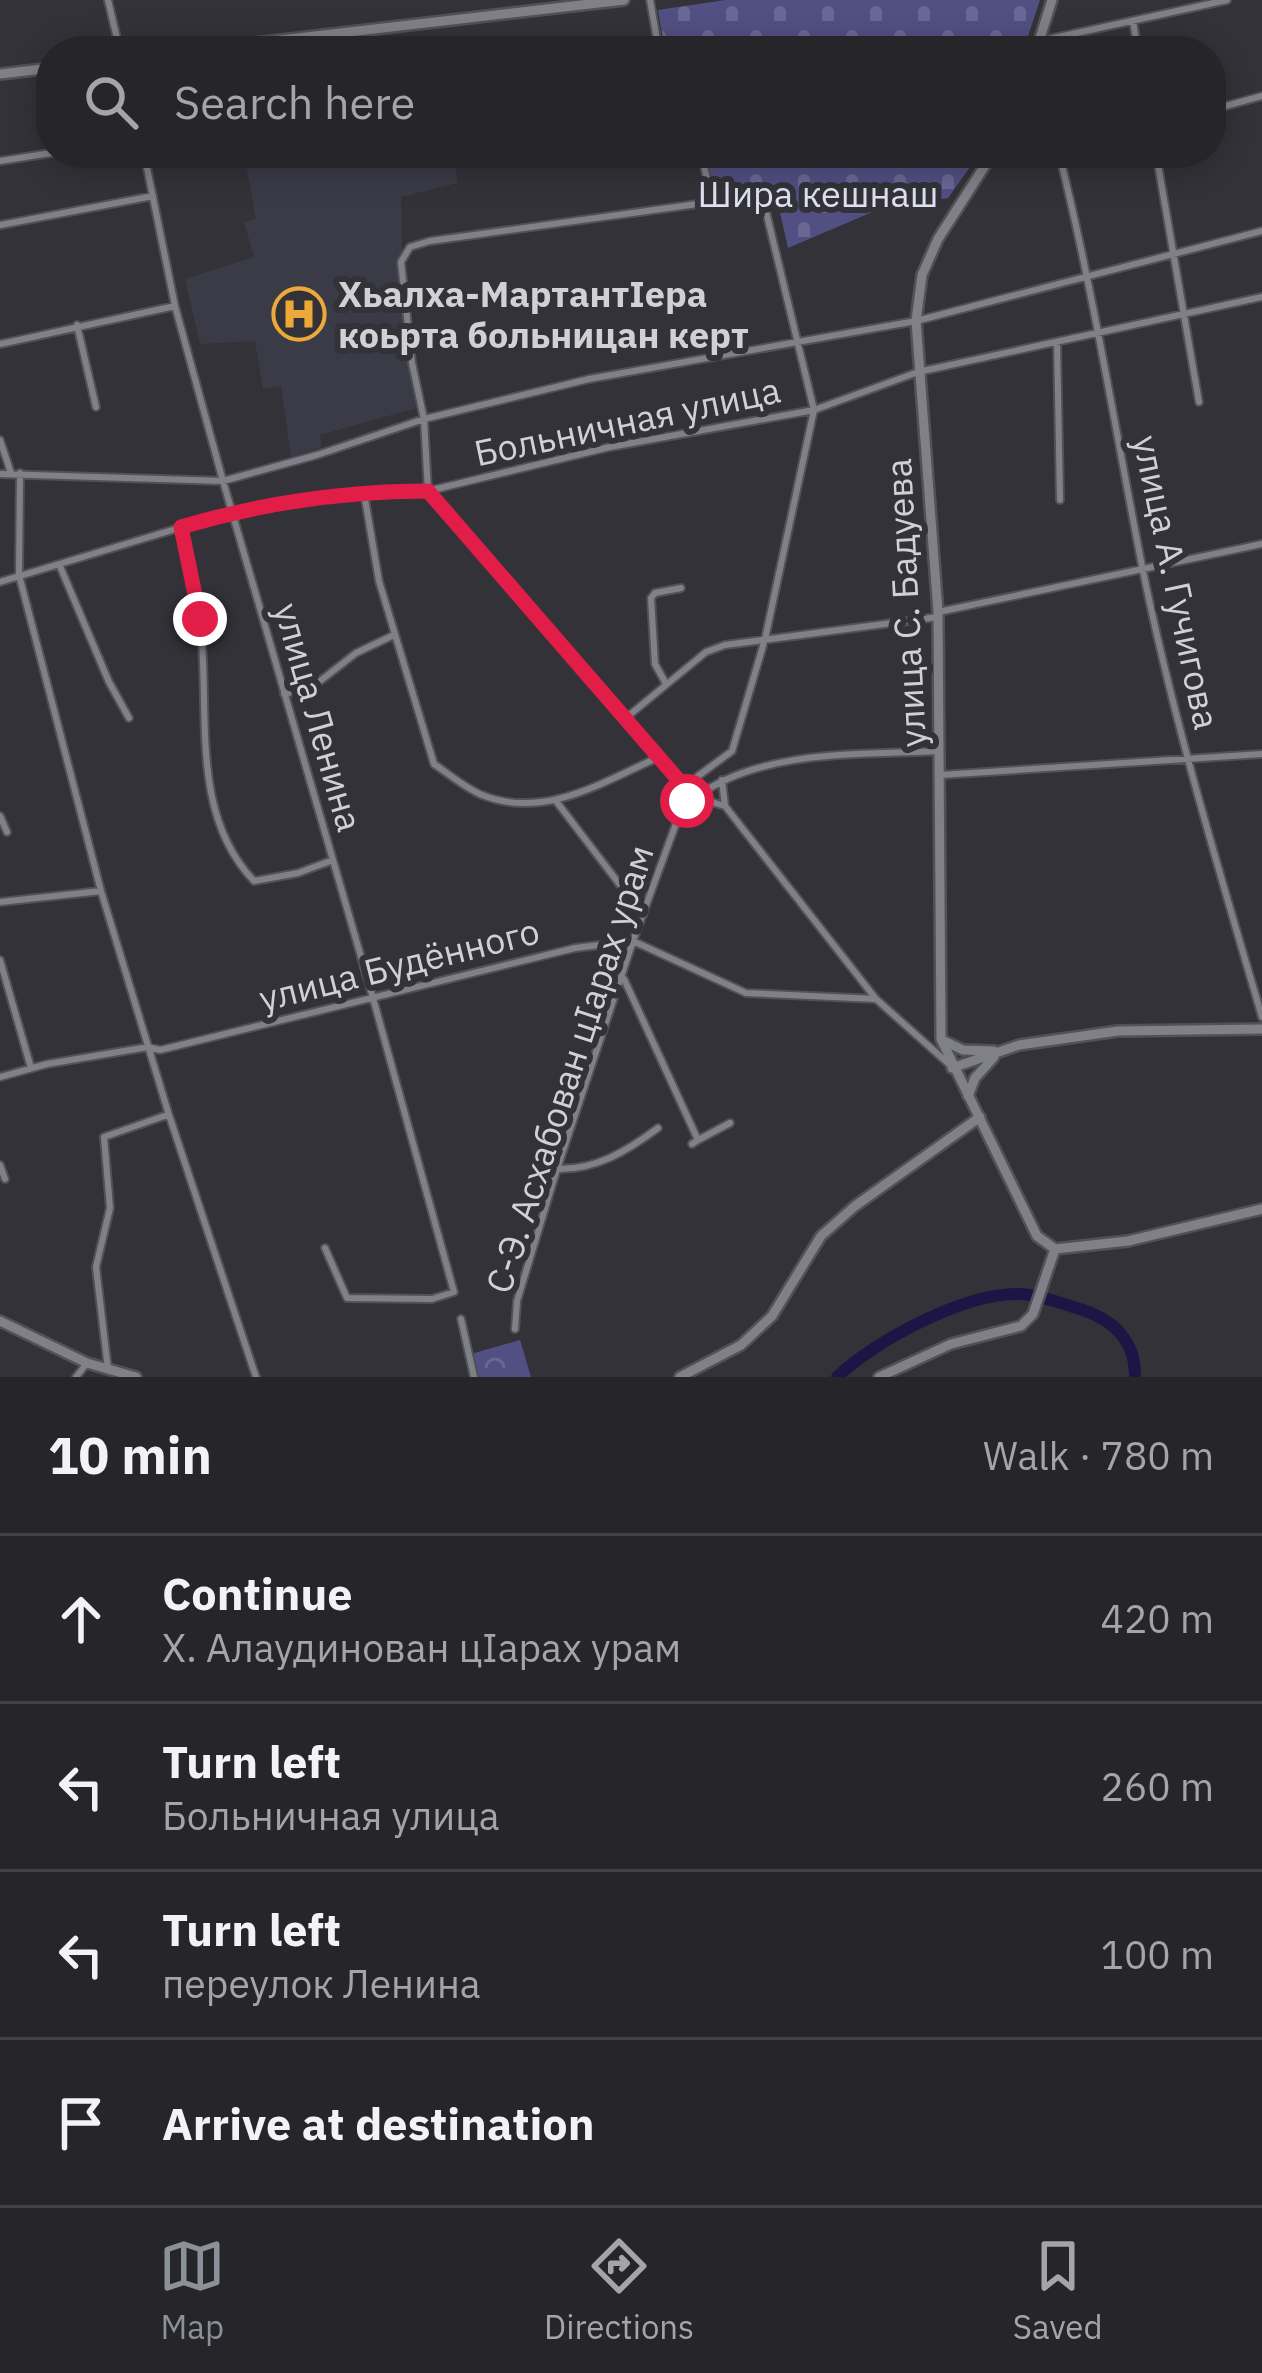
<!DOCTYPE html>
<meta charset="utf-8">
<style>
:root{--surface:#26262a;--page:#323236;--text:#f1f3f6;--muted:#a4a5a8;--line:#424347;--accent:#8c9099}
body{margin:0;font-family:"IBM Plex Sans",sans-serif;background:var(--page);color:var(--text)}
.stop{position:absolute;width:36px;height:36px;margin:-27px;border:9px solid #e11d48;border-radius:50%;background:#fff}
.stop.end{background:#e11d48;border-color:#fff;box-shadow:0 3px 12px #0008}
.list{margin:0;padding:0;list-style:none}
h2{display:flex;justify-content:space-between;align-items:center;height:156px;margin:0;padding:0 48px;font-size:51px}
h2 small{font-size:39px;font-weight:400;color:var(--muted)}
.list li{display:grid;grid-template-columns:78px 1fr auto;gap:36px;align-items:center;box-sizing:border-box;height:168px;padding:0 48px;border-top:3px solid var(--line)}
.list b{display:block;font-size:45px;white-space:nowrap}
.list p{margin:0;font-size:39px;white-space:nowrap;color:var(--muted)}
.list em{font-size:39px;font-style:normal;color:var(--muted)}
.icon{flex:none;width:66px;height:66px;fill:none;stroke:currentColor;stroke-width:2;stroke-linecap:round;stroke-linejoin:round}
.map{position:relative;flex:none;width:1262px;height:1377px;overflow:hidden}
.search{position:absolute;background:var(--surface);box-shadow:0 6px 30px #0003;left:36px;right:36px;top:36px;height:132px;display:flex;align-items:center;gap:30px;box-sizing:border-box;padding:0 42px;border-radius:48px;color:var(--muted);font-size:45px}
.sheet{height:828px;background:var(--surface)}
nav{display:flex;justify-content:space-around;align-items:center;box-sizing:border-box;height:168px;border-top:3px solid var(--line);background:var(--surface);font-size:33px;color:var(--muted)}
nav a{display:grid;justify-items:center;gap:6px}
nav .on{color:var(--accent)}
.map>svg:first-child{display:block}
</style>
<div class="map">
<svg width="1262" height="1377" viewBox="0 0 1262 1377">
<defs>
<pattern id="cemetery-stones" width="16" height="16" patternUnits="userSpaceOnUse" patternTransform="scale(3)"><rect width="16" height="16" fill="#524f83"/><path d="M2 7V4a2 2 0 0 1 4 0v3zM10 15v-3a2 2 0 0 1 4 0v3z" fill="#6a6794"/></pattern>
<pattern id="park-crowns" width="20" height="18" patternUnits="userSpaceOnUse" patternTransform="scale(3)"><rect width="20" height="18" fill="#524f83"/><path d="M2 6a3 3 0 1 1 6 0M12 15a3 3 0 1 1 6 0" fill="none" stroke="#6a6794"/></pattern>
</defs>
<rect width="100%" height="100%" fill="#323238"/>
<!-- built -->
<path fill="#3b3b48" d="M 244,153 L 453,153 L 458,183 L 401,197 L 403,287 L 420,407 L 320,435 L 322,447 L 291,457 L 281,386 L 263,389 L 255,341 L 200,344 L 185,279 L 254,257 L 244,222 L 256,219 Z"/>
<!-- cemetery -->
<path fill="url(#cemetery-stones)" d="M 725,0 L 1040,0 L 1023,51 L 665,51 L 658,10 Z
M 705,153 L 980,153 L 948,198 L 884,207 L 788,248 L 777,199 L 770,188 L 714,185 Z"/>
<!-- park -->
<path fill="url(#park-crowns)" d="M 520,1340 L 531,1377 L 476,1377 L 471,1354 Z"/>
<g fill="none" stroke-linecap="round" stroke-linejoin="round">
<!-- river -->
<path stroke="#1d1546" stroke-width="12" d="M 837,1377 C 876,1340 966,1292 1020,1294 C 1041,1295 1063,1304 1083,1310 C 1115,1321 1136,1342 1135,1377"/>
<!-- street casing -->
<g stroke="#515156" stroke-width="10">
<path id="street" d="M 108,0 L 120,51
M 650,0 L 659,51
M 1133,21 L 1138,51
M 1040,41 L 1227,0
M 1211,110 L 1262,96
M 144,153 L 175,306 L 223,481 L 373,998 L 454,1292 L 432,1299 L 347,1298 L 325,1248
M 701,153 L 712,201
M 1059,153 C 1093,290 1115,428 1142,566 C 1173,719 1218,867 1262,1017
M 1156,153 L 1199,402
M 0,161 L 51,153
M 0,225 L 153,196
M 77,325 L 96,407
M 1057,342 L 1060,500
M 0,344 L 175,306
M 0,440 L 11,473
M 20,473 L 19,575 L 101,891 L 169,1115 L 256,1377
M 0,474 L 223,481 L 317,455 L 424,419 L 589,379 L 916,321 L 1262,231
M 364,493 L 379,581 L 434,764 C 449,774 465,788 482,795 C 544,820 603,782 659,757
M 181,527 C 188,558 197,589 200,620 C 211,707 188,812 254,881 L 298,873 L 333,860
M 59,564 L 109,682 L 129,718
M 0,582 L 232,512 L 364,492 L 428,491 L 610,447 L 814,410 L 918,372 L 1262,297
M 938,612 L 1262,544
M 665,682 L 655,664 L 651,598 L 655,593 L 681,588
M 284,694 L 315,685 L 356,653 L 394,635
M 627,717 L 706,652 L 725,645 L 938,617
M 940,775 L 1262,754
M 722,780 L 725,806
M 699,795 C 764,749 863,755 940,751
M 556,801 L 643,915
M 0,816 L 7,832
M 0,902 L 101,891
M 0,960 L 31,1068
M 624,979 L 698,1140 L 692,1144
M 0,1077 L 47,1064 L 148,1047 L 160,1050 L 575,948 L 633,941 L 746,993 L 876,999
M 698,1140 L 730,1123
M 0,1165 L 5,1179
M 557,1169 C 596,1170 627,1151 658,1128
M 461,1319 L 474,1377
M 515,1329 L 517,1301 L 557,1169 L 633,941 L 688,791 L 698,776 L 732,751 L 765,639 L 814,410 L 762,195 L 430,241 L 410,247 L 401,262 L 412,363 L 424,419 L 428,491 L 627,717 L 675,780 L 705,800 L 725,806 L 876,999 L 950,1065
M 108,1369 L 96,1267 L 110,1208 L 104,1137 L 167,1115
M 76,1377 L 87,1363"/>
</g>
<!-- secondary casing -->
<g stroke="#515156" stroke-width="14">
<path id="secondary" d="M 186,51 L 624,0
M 1036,51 L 1052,0
M 0,74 L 51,68
M 993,153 L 938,239 L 922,275 L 916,321 L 938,612 L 941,1039 L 1037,1236 L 1055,1249 L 1128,1241 L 1262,1209
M 942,1040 L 963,1050 L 994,1051
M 952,1068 L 1019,1045 L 1118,1031 L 1262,1029
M 968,1096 L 975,1078 L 994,1057
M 0,1321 L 87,1363 L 136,1377
M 680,1377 L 741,1345 L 772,1316 L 821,1236 L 855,1206 L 980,1117
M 879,1377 L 951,1344 L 1021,1326 L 1033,1314 L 1055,1249"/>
</g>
<!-- street -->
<use href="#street" stroke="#808088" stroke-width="6"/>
<!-- secondary -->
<use href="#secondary" stroke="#808088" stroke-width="9"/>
</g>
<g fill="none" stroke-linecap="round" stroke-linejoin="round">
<!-- route -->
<path stroke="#e11d48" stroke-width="15" d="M 200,619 L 181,527 C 262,503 344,491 428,491 L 688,791 L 687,801"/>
</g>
<!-- icons -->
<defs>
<g id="hospital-ring" transform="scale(2.7)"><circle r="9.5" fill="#323238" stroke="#eca93a" stroke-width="1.5"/><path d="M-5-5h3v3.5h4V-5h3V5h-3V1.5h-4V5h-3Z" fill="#eca93a"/></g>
</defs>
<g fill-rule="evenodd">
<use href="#hospital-ring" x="299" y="314"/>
</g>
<g text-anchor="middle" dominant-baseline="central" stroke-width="12" stroke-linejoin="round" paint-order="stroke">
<!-- park labels -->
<g font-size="36" fill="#dfe0f1" stroke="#323238">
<text x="818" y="193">Шира кешнаш</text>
</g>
<!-- poi labels -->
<g font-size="36" font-weight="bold" fill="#d1d1d5" stroke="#323238" text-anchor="start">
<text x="338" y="293">Хьалха-МартантIера<tspan x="338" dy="41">коьрта больницан керт</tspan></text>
</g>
<!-- street labels -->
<g font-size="36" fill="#d1d1d5" stroke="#323238">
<text transform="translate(627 421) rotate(-12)">Больничная улица</text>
<text transform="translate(1177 582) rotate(78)">улица А. Гучигова</text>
<text transform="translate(905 603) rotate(-93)">улица С. Бадуева</text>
<text transform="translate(319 717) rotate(74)">улица Ленина</text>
<text transform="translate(399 964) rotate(-14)">улица Будённого</text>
<text transform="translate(569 1069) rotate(-72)">С-Э. Асхабован цIарах урам</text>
</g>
</g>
</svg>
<div class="stop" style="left:687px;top:801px"></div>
<div class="stop end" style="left:200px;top:619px"></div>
<div class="search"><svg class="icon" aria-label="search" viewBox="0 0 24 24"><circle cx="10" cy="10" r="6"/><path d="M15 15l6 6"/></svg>Search here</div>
</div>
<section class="sheet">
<h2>10 min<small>Walk · 780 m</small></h2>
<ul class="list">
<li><svg class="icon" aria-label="ahead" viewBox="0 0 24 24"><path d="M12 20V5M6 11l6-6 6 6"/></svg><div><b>Continue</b><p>Х. Алаудинован цIарах урам</p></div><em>420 m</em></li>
<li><svg class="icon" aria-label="left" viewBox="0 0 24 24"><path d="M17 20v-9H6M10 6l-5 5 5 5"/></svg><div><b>Turn left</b><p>Больничная улица</p></div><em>260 m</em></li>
<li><svg class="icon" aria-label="left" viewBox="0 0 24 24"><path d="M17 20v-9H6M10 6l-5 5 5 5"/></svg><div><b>Turn left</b><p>переулок Ленина</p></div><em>100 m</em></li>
<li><svg class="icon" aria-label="arrive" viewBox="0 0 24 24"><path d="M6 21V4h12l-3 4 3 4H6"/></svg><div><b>Arrive at destination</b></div></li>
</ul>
</section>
<nav>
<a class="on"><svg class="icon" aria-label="map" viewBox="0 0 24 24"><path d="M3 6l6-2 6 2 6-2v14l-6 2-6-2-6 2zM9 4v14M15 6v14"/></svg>Map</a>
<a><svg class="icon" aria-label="directions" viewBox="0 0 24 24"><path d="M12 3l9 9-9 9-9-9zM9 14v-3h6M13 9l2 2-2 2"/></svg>Directions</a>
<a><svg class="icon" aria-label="saved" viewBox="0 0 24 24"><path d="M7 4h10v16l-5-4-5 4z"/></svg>Saved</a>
</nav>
